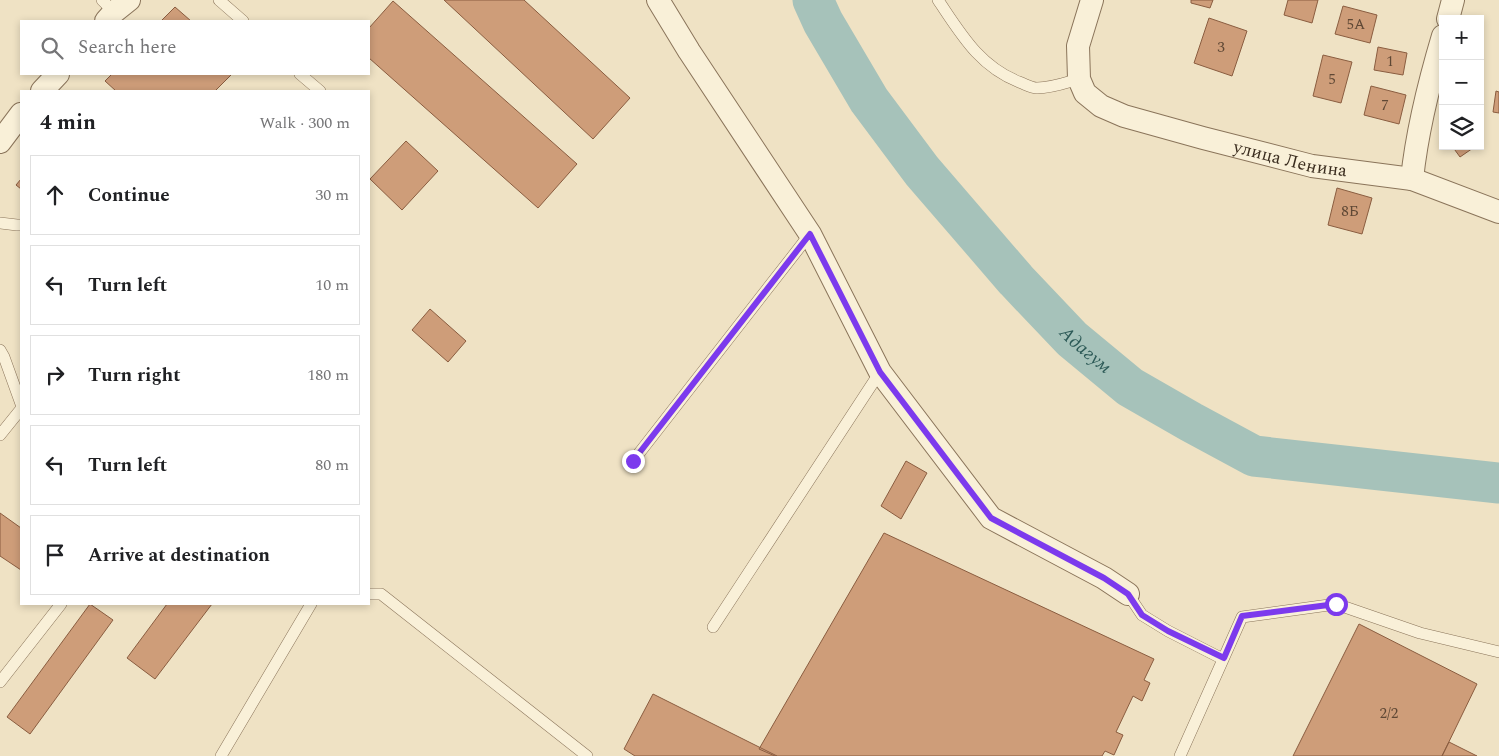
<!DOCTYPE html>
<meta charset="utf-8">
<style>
:root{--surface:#fff;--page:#f6f6f6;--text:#202124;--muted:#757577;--line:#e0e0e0}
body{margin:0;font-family:Spectral,serif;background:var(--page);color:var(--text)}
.controls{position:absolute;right:15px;top:15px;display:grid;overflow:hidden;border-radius:0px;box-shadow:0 2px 8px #0003}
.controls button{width:45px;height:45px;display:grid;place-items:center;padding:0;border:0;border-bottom:1px solid var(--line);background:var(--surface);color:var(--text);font:25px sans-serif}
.stop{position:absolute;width:15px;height:15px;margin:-11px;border:4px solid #7c3aed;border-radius:50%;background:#fff}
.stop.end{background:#7c3aed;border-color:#fff;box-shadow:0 1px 5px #0008}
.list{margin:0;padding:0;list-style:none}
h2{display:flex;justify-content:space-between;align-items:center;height:65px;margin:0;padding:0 20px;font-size:21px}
h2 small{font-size:16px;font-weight:400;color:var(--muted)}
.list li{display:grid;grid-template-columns:32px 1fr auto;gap:15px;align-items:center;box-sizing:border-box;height:80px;margin:0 10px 10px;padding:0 10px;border:1px solid var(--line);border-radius:0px}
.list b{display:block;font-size:19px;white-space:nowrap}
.list em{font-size:16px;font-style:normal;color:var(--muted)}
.icon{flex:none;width:28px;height:28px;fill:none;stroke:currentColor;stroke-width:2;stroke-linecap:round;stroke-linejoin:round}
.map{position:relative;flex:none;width:1499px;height:756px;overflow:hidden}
.search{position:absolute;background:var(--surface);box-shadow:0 2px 8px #0003;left:20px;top:20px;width:350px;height:55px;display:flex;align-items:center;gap:12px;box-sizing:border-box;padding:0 18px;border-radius:0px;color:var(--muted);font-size:19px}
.panel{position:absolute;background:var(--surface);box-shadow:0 2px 8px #0003;left:20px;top:90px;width:350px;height:515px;border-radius:0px}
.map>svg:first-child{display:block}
</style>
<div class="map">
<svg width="1499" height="756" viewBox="0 0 1499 756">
<rect width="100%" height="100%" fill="#efe2c4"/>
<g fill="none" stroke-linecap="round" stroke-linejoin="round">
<!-- river -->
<path stroke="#a6c2ba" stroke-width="41" id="s1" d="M 813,0 L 823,22 L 869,100 L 922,171 L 1016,280 L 1072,339 L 1130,387 L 1191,422 L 1254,456 L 1499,483"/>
</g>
<!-- building -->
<path fill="#ce9d79" stroke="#8a5d40" d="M 444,0 L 524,0 L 630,98 L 593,139 Z
M 1191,0 L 1213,0 L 1210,8 L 1191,3 Z
M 1288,0 L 1318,0 L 1312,23 L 1284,15 Z
M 393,1 L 577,164 L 538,208 L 369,58 L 369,28 Z
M 1343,6 L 1377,15 L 1370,43 L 1335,34 Z
M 175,7 L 191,21 L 161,21 Z
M 1209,18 L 1247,31 L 1232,76 L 1194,63 Z
M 1378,47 L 1407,53 L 1403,75 L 1374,70 Z
M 1323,55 L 1352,62 L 1341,103 L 1313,96 Z
M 112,74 L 232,74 L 215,91 L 116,91 L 105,81 Z
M 1371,86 L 1406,95 L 1399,124 L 1364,115 Z
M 1496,91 L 1499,92 L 1499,113 L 1493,112 Z
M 406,141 L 438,171 L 402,210 L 370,179 Z
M 1452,146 L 1476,146 L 1460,157 Z
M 21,179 L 21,189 L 16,185 Z
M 1337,188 L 1372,198 L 1362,234 L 1328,225 Z
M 430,309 L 466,341 L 448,362 L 412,330 Z
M 906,461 L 927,473 L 901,519 L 881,506 Z
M 0,513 L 21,528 L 21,570 L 0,556 Z
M 884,533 L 1154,659 L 1144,680 L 1150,683 L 1142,701 L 1133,696 L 1116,732 L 1123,735 L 1114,755 L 1105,751 L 1102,756 L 775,756 L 759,749 Z
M 90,604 L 113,620 L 30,734 L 7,717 Z
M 167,604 L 212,604 L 155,679 L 127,658 Z
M 1359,624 L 1477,684 L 1442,756 L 1293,756 Z
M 653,694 L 777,756 L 635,756 L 624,749 Z
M 1449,742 L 1477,756 L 1442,756 Z"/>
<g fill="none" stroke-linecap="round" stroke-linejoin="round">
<!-- service casing -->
<g stroke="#8a745a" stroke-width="12">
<path id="service" d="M 102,0 L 114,12
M 219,0 L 243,21
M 938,0 C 961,34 979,66 1019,82 C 1025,84 1031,88 1037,88 C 1052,88 1065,83 1079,79
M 300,74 L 320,91
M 0,223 L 17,225 L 21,225
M 0,350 L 4,357 L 21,404
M 0,435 L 21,409
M 633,461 L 810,234
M 369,594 L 381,594 L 587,756
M 1128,594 L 1142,615 L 1168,631 L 1223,659
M 713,627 L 880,372
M 0,682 L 61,604
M 221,756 L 311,604
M 1180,756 L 1242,617 L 1336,604 L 1420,633 L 1499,652"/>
</g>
<!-- minor casing -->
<g stroke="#8a745a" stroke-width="24">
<g id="minor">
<path d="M 658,0 L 689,51 L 810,234 L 880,372 L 991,518 L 1104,578 L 1128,594"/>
<path id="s2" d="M 1092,0 L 1078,46 L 1079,79 L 1085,93 L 1101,106 L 1124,116 L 1203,138 L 1312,166 L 1412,179 L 1499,212"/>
<path d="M 1448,19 L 1453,0"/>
<path d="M 106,21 L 114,12 L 129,0"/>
<path d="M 42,91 L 58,74"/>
<path d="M 0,142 L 21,114"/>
<path d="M 1412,179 C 1417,131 1429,83 1443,36"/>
</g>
</g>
<!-- service -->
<use href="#service" stroke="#f9f0d8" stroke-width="11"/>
<!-- minor -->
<use href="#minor" stroke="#f9f0d8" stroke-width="22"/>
</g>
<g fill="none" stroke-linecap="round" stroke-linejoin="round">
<!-- route -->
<path stroke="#7c3aed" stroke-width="6" d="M 633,461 L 810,234 L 880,372 L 991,518 L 1104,578 L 1128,594 L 1142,615 L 1168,631 L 1224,658 L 1242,616 L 1336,604"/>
</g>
<g text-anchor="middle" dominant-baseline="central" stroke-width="4" stroke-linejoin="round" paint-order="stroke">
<!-- number labels -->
<g font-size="15" fill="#5f4835">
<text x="1356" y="24">5А</text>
<text x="1221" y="47">3</text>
<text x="1390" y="61">1</text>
<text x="1332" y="79">5</text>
<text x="1385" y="105">7</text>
<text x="1350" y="211">8Б</text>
<text x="1389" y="713">2/2</text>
</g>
<!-- street labels -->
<g font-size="18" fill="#3a2c1e" stroke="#f6ecd4">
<text stroke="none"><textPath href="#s2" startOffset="314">улица Ленина</textPath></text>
</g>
<!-- water labels -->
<g font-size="19" font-style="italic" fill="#2d5a57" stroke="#f6ecd4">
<text stroke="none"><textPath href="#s1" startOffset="446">Адагум</textPath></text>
</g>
</g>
</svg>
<div class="controls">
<button>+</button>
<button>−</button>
<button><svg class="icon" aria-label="layers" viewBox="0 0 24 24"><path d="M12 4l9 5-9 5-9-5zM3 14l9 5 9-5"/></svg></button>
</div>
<div class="stop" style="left:1336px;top:604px"></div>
<div class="stop end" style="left:633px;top:461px"></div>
<div class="search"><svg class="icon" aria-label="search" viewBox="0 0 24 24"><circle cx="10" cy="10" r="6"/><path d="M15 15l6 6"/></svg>Search here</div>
<section class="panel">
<h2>4 min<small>Walk · 300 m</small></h2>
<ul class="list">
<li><svg class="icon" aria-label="ahead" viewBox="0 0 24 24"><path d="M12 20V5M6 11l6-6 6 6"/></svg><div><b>Continue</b></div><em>30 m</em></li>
<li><svg class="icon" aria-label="left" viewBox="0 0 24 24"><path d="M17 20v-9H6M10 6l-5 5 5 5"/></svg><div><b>Turn left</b></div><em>10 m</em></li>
<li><svg class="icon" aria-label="right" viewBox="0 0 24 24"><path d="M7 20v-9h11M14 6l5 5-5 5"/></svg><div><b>Turn right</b></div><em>180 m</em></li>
<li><svg class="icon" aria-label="left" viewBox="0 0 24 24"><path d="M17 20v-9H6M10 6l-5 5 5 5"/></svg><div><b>Turn left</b></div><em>80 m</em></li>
<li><svg class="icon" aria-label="arrive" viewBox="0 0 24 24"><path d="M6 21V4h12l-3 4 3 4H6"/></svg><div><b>Arrive at destination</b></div></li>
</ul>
</section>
</div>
